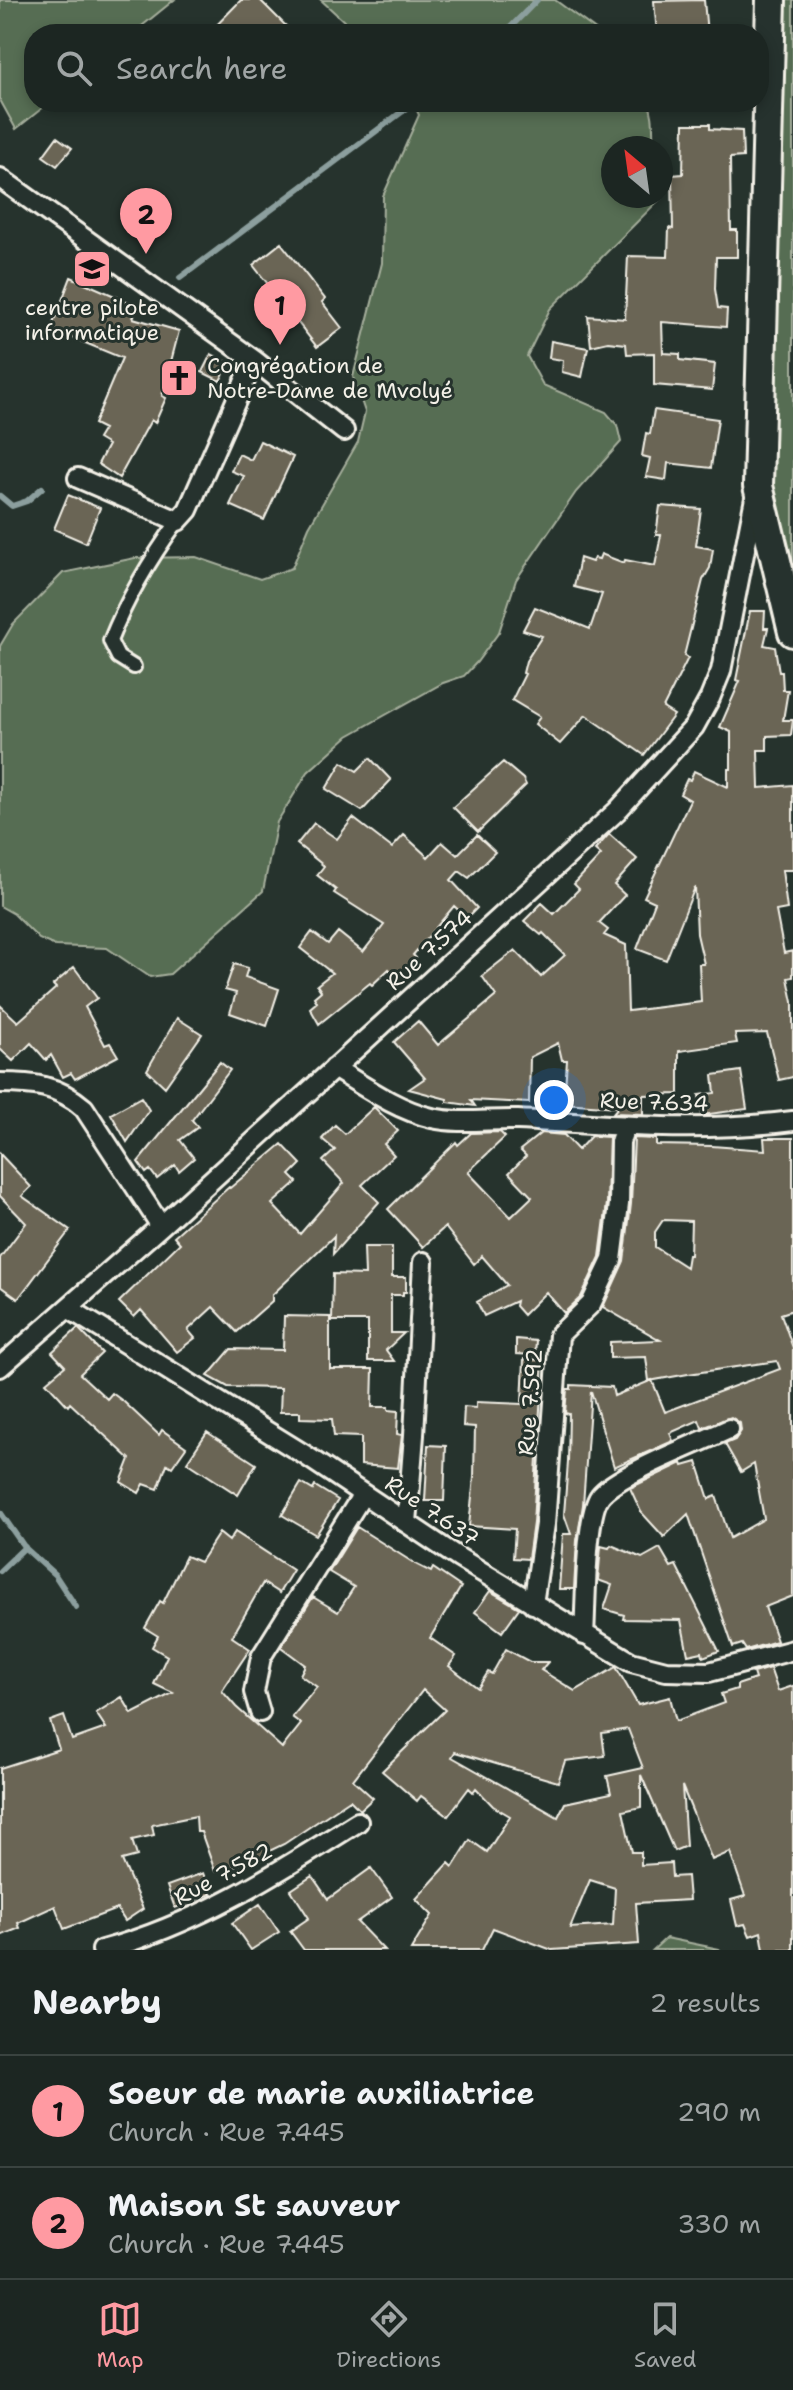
<!DOCTYPE html>
<meta charset="utf-8">
<style>
:root{--surface:#1c2622;--page:#29322f;--text:#f1f3f6;--muted:#a0a5a5;--line:#3a4340;--accent:#ff9aa2}
body{margin:0;font-family:"Shantell Sans",sans-serif;background:var(--page);color:var(--text)}
.compass{position:absolute;left:601px;top:136px;width:72px;height:72px;border-radius:50%;background:var(--surface);box-shadow:0 4px 12px #0003;rotate:331deg}
.you{position:absolute;left:554px;top:1100px;width:28px;height:28px;margin:-20px;border:6px solid #fff;border-radius:50%;background:#1a73e8;box-shadow:0 0 0 12px #1a73e833}
.badge{display:grid;place-items:center;width:52px;height:52px;border-radius:50%;background:var(--accent);color:#111;font-size:26px;font-weight:700}
.pin{position:absolute;translate:-50% -66px;filter:drop-shadow(0 2px 4px #0008)}
.pin::after{content:'';position:absolute;top:42px;width:28px;height:24px;background:inherit;clip-path:polygon(0 0,100% 0,50% 100%)}
.list{margin:0;padding:0;list-style:none}
h2{display:flex;justify-content:space-between;align-items:center;height:104px;margin:0;padding:0 32px;font-size:34px}
h2 small{font-size:26px;font-weight:400;color:var(--muted)}
.list li{display:grid;grid-template-columns:52px 1fr auto;gap:24px;align-items:center;box-sizing:border-box;height:112px;padding:0 32px;border-top:2px solid var(--line)}
.list b{display:block;font-size:30px;white-space:nowrap}
.list p{margin:0;font-size:26px;white-space:nowrap;color:var(--muted)}
.list em{font-size:26px;font-style:normal;color:var(--muted)}
.icon{flex:none;width:44px;height:44px;fill:none;stroke:currentColor;stroke-width:2;stroke-linecap:round;stroke-linejoin:round}
.map{position:relative;flex:none;width:793px;height:1950px;overflow:hidden}
.search{position:absolute;background:var(--surface);box-shadow:0 4px 12px #0003;left:24px;right:24px;top:24px;height:88px;display:flex;align-items:center;gap:20px;box-sizing:border-box;padding:0 28px;border-radius:32px;color:var(--muted);font-size:30px}
.sheet{height:328px;background:var(--surface)}
nav{display:flex;justify-content:space-around;align-items:center;box-sizing:border-box;height:112px;border-top:2px solid var(--line);background:var(--surface);font-size:22px;color:var(--muted)}
nav a{display:grid;justify-items:center;gap:4px}
nav .on{color:var(--accent)}
.map>svg:first-child{display:block}
</style>
<div class="map">
<svg width="793" height="1950" viewBox="0 0 793 1950">
<rect width="100%" height="100%" fill="#26332d"/>
<filter id="ink" filterUnits="userSpaceOnUse"><feTurbulence type="fractalNoise" baseFrequency=".0125" numOctaves="2"/><feDisplacementMap in="SourceGraphic" scale="16" xChannelSelector="R" yChannelSelector="G"/><feConvolveMatrix kernelMatrix="1 2 1 2 8 2 1 2 1" color-interpolation-filters="sRGB"/></filter>
<g filter="url(#ink)">
<!-- green -->
<path fill="#576d52" stroke="#a6af9d" stroke-width="2" d="M 0,0 L 174,0 L 132,34 L 34,34 L 34,102 L 50,102 L 16,129 L 0,100 Z
M 321,0 L 555,0 L 601,34 L 358,34 Z
M 771,0 L 793,0 L 793,632 L 758,486 Z
M 413,102 L 648,102 C 655,117 652,132 654,148 L 613,148 L 613,196 L 661,196 L 661,190 L 662,197 L 550,309 L 527,356 L 543,385 L 606,412 L 617,425 L 621,442 L 576,492 L 516,580 L 499,632 L 477,662 L 464,676 L 443,683 L 348,736 L 308,772 L 277,822 L 263,891 L 170,974 L 150,977 L 107,948 L 55,946 L 39,939 L 14,914 L 0,906 L 0,646 L 13,624 L 63,573 L 135,558 L 196,557 L 260,579 L 292,568 L 309,527 L 358,442 L 365,412 L 353,377 L 382,263 L 383,196 L 419,115 Z
M 666,1938 L 719,1949 L 720,1950 L 653,1950 Z"/>
<g fill="none" stroke-linecap="round" stroke-linejoin="round">
<!-- stream -->
<path stroke="#8c9f9e" stroke-width="6" d="M 504,34 L 537,0
M 180,278 L 415,102
M 0,496 L 12,506 L 27,501 L 42,488
M 0,1512 L 25,1548 L 55,1575 L 76,1607
M 0,1571 L 25,1547"/>
</g>
<!-- building -->
<path fill="#6b6554" stroke="#f4f1e8" stroke-width="2" fill-rule="evenodd" d="M 241,0 L 260,0 L 294,34 L 208,34 Z
M 704,0 L 707,34 L 657,34 L 654,1 Z
M 684,124 L 710,124 L 710,129 L 742,131 L 743,157 L 730,158 L 731,230 L 737,230 L 737,257 L 716,257 L 715,289 L 718,308 L 727,309 L 726,327 L 662,322 L 663,353 L 680,354 L 680,360 L 715,364 L 712,390 L 654,385 L 654,353 L 627,354 L 626,344 L 608,342 L 591,346 L 588,316 L 625,319 L 628,256 L 668,257 L 669,228 L 673,229 L 672,175 L 683,174 Z
M 57,137 L 72,148 L 57,166 L 43,156 Z
M 281,243 L 325,299 L 322,302 L 342,328 L 317,347 L 253,265 Z
M 71,277 L 138,306 L 133,318 L 179,331 L 162,396 L 166,398 L 155,423 L 151,420 L 119,478 L 98,464 L 108,445 L 98,439 L 104,429 L 94,424 L 122,358 L 51,329 Z
M 551,341 L 588,348 L 582,377 L 562,372 L 563,360 L 549,358 Z
M 211,354 L 229,363 L 220,381 L 202,372 Z
M 654,410 L 718,419 L 711,468 L 668,463 L 666,480 L 646,477 L 650,458 L 642,456 L 646,433 L 650,434 Z
M 260,441 L 293,457 L 264,520 L 230,505 L 244,476 L 231,471 L 239,454 L 251,460 Z
M 68,495 L 100,508 L 86,543 L 54,529 Z
M 660,506 L 701,509 L 696,546 L 713,549 L 710,568 L 703,580 L 684,656 L 688,658 L 663,708 L 674,715 L 644,755 L 586,715 L 560,744 L 535,724 L 540,717 L 512,700 L 525,674 L 523,673 L 526,661 L 542,636 L 523,630 L 535,607 L 590,629 L 602,594 L 574,587 L 580,558 L 592,562 L 594,558 L 599,559 L 601,554 L 624,563 L 625,560 L 655,566 L 661,535 L 656,535 Z
M 750,611 L 765,611 L 764,628 L 768,628 L 764,645 L 775,647 L 779,672 L 782,672 L 783,690 L 788,690 L 783,720 L 793,720 L 791,735 L 767,736 L 767,750 L 758,750 L 759,788 L 793,785 L 793,870 L 782,870 L 787,909 L 776,911 L 784,953 L 793,951 L 793,977 L 788,978 L 793,1002 L 793,1077 L 779,1080 L 767,1033 L 735,1034 L 737,1043 L 679,1051 L 679,1094 L 643,1095 L 643,1114 L 613,1113 L 618,1107 L 564,1103 L 567,1060 L 562,1060 L 558,1043 L 530,1057 L 529,1103 L 471,1100 L 475,1106 L 447,1102 L 447,1099 L 409,1089 L 425,1078 L 394,1042 L 418,1021 L 438,1045 L 496,996 L 482,976 L 515,950 L 541,977 L 565,955 L 543,933 L 541,935 L 524,921 L 542,903 L 554,914 L 579,889 L 574,884 L 601,855 L 595,850 L 609,834 L 637,859 L 614,885 L 625,895 L 599,923 L 608,930 L 604,935 L 626,945 L 628,1011 L 701,1002 L 699,964 L 704,964 L 697,934 L 695,887 L 666,960 L 637,949 L 655,902 L 644,897 L 690,800 L 680,794 L 687,779 L 690,780 L 694,771 L 728,787 L 728,769 L 731,769 L 731,732 L 720,727 L 740,681 L 736,680 Z
M 370,758 L 391,780 L 362,811 L 326,789 L 342,762 L 357,771 Z
M 503,762 L 523,779 L 526,785 L 478,832 L 453,807 Z
M 353,818 L 392,848 L 404,835 L 428,857 L 442,842 L 457,855 L 477,835 L 495,852 L 469,878 L 459,871 L 451,880 L 477,908 L 467,918 L 454,906 L 413,955 L 416,958 L 396,977 L 389,969 L 372,985 L 370,983 L 319,1024 L 310,1008 L 317,1002 L 314,997 L 321,991 L 317,985 L 332,973 L 300,948 L 312,932 L 328,944 L 338,932 L 363,952 L 384,925 L 334,893 L 336,890 L 317,875 L 324,866 L 297,844 L 314,823 L 337,839 Z
M 234,964 L 248,968 L 245,977 L 279,989 L 267,1026 L 230,1013 L 236,993 L 225,990 Z
M 74,967 L 97,998 L 85,1007 L 105,1045 L 110,1043 L 118,1056 L 75,1079 L 71,1073 L 63,1077 L 51,1055 L 46,1060 L 31,1043 L 13,1061 L 0,1049 L 0,1005 L 18,1022 L 56,988 L 53,985 Z
M 177,1018 L 202,1034 L 165,1087 L 147,1070 Z
M 220,1062 L 230,1070 L 192,1120 L 198,1127 L 180,1140 L 194,1158 L 179,1171 L 175,1165 L 157,1179 L 150,1170 L 146,1173 L 138,1162 Z
M 741,1071 L 747,1109 L 702,1115 L 699,1095 L 715,1093 L 713,1075 Z
M 141,1097 L 149,1110 L 127,1142 L 111,1114 Z
M 374,1107 L 398,1131 L 384,1144 L 394,1155 L 362,1185 L 379,1202 L 333,1254 L 334,1236 L 272,1295 L 272,1301 L 237,1332 L 213,1307 L 188,1330 L 195,1338 L 177,1352 L 141,1310 L 134,1317 L 119,1302 L 180,1243 L 174,1236 L 229,1187 L 230,1188 L 282,1144 L 301,1164 L 290,1175 L 297,1182 L 272,1204 L 300,1234 L 344,1183 L 323,1161 L 335,1150 L 322,1139 L 335,1125 L 345,1134 Z
M 500,1132 L 505,1137 L 468,1172 L 511,1217 L 532,1197 L 509,1173 L 526,1156 L 520,1150 L 541,1133 L 564,1135 L 578,1150 L 591,1136 L 609,1137 L 607,1203 L 600,1257 L 581,1297 L 564,1313 L 546,1292 L 523,1315 L 515,1306 L 516,1301 L 484,1316 L 477,1302 L 507,1285 L 482,1256 L 474,1264 L 445,1227 L 423,1247 L 388,1209 L 456,1142 L 458,1145 L 471,1133 Z
M 634,1138 L 656,1139 L 656,1145 L 712,1146 L 765,1150 L 764,1138 L 793,1138 L 793,1310 L 781,1314 L 793,1348 L 793,1596 L 765,1607 L 777,1641 L 746,1650 L 742,1644 L 733,1647 L 688,1514 L 664,1537 L 641,1512 L 630,1488 L 682,1463 L 683,1466 L 697,1462 L 709,1499 L 716,1496 L 730,1538 L 764,1519 L 754,1464 L 741,1472 L 725,1444 L 735,1440 L 741,1431 L 740,1423 L 731,1417 L 702,1428 L 699,1420 L 670,1433 L 673,1441 L 614,1467 L 591,1391 L 583,1505 L 577,1540 L 574,1589 L 559,1589 L 563,1534 L 571,1534 L 564,1514 L 568,1462 L 569,1414 L 565,1413 L 567,1389 L 571,1389 L 571,1385 L 612,1387 L 614,1396 L 652,1380 L 665,1412 L 780,1369 L 777,1361 L 688,1374 L 649,1381 L 646,1357 L 610,1358 L 610,1342 L 660,1340 L 603,1307 L 624,1261 L 631,1204 ZM 663,1220 L 691,1221 L 690,1255 L 688,1255 L 686,1267 L 655,1247 L 655,1232 Z
M 0,1154 L 31,1187 L 22,1196 L 70,1230 L 18,1299 L 0,1286 L 0,1258 L 26,1223 L 0,1196 Z
M 364,1247 L 392,1247 L 392,1277 L 406,1277 L 406,1292 L 403,1292 L 403,1295 L 391,1295 L 391,1333 L 404,1333 L 386,1350 L 394,1361 L 368,1361 L 368,1321 L 332,1321 L 333,1274 L 365,1275 Z
M 284,1316 L 330,1317 L 330,1369 L 373,1369 L 372,1407 L 388,1407 L 388,1410 L 398,1411 L 397,1434 L 402,1435 L 398,1468 L 361,1465 L 361,1437 L 334,1436 L 332,1419 L 300,1418 L 300,1412 L 280,1412 L 281,1388 L 228,1387 L 208,1376 L 231,1349 L 283,1350 Z
M 78,1328 L 102,1353 L 80,1374 L 107,1399 L 112,1393 L 124,1402 L 159,1435 L 162,1430 L 186,1447 L 172,1467 L 167,1464 L 158,1489 L 144,1484 L 139,1493 L 121,1482 L 130,1459 L 70,1403 L 68,1406 L 46,1382 L 65,1366 L 52,1352 Z
M 516,1339 L 536,1341 L 535,1355 L 516,1354 Z
M 524,1359 L 543,1360 L 533,1523 L 528,1559 L 513,1558 L 515,1529 L 469,1526 L 474,1477 L 475,1427 L 463,1426 L 464,1407 L 476,1408 L 476,1402 L 522,1404 Z
M 207,1432 L 256,1464 L 238,1495 L 187,1462 Z
M 428,1445 L 446,1446 L 444,1501 L 425,1501 Z
M 301,1483 L 313,1490 L 315,1486 L 338,1500 L 316,1535 L 282,1515 Z
M 357,1527 L 417,1565 L 431,1572 L 433,1568 L 461,1587 L 430,1638 L 456,1656 L 449,1666 L 478,1688 L 488,1672 L 492,1674 L 506,1649 L 530,1662 L 548,1662 L 541,1670 L 575,1691 L 616,1667 L 638,1705 L 670,1697 L 676,1721 L 724,1703 L 721,1694 L 737,1689 L 737,1685 L 755,1679 L 753,1673 L 770,1668 L 778,1691 L 793,1686 L 793,1950 L 764,1950 L 761,1932 L 750,1936 L 745,1924 L 737,1926 L 731,1900 L 745,1896 L 730,1852 L 712,1860 L 682,1786 L 686,1846 L 674,1851 L 641,1775 L 641,1807 L 623,1811 L 632,1852 L 641,1852 L 641,1865 L 671,1863 L 672,1877 L 687,1876 L 689,1900 L 636,1903 L 639,1944 L 552,1950 L 493,1928 L 482,1950 L 411,1950 L 432,1915 L 416,1899 L 449,1863 L 453,1867 L 470,1840 L 487,1852 L 510,1816 L 493,1806 L 476,1788 L 473,1792 L 469,1788 L 448,1816 L 421,1796 L 417,1801 L 382,1771 L 445,1710 L 423,1690 L 353,1780 L 373,1798 L 360,1810 L 350,1800 L 284,1844 L 265,1853 L 266,1859 L 215,1871 L 201,1832 L 197,1832 L 196,1816 L 152,1825 L 154,1835 L 132,1840 L 137,1856 L 122,1860 L 143,1909 L 125,1921 L 117,1909 L 64,1929 L 55,1906 L 18,1923 L 20,1928 L 0,1936 L 0,1768 L 59,1749 L 50,1721 L 64,1716 L 72,1740 L 106,1728 L 96,1713 L 122,1697 L 132,1714 L 173,1693 L 154,1684 L 167,1656 L 152,1647 L 158,1636 L 145,1628 L 160,1601 L 163,1603 L 186,1556 L 200,1562 L 219,1533 L 229,1541 L 235,1532 L 293,1570 L 279,1593 L 263,1583 L 232,1637 L 250,1649 L 222,1691 L 236,1707 L 282,1748 L 301,1724 L 292,1717 L 317,1687 L 300,1675 L 305,1665 L 281,1647 L 313,1597 L 338,1612 L 354,1587 L 329,1572 ZM 628,1729 L 643,1768 L 607,1776 L 611,1793 L 565,1803 L 558,1817 L 452,1757 L 455,1752 L 558,1782 L 565,1761 L 605,1756 L 602,1733 ZM 590,1880 L 615,1888 L 613,1925 L 570,1928 Z
M 611,1545 L 642,1558 L 660,1548 L 671,1567 L 676,1565 L 719,1651 L 703,1657 L 702,1652 L 688,1655 L 681,1620 L 623,1619 L 624,1615 L 604,1609 L 612,1585 L 598,1580 L 601,1546 L 609,1548 Z
M 490,1591 L 519,1608 L 502,1632 L 475,1612 Z
M 371,1868 L 392,1897 L 357,1922 L 384,1950 L 304,1950 L 290,1931 L 309,1918 L 291,1890 L 312,1876 L 328,1899 Z
M 203,1873 L 211,1894 L 175,1908 L 167,1886 Z
M 260,1904 L 279,1932 L 251,1950 L 232,1923 Z"/>
<g fill="none" stroke-linecap="round" stroke-linejoin="round">
<!-- pedestrian casing -->
<g stroke="#f4f1e8" stroke-width="18">
<path id="pedestrian" d="M 134,667 L 118,657 L 110,641 C 127,598 151,558 178,521"/>
</g>
<!-- minor casing -->
<g stroke="#f4f1e8" stroke-width="24">
<path id="minor" d="M 0,178 L 254,360 L 344,431
M 78,478 L 178,521 L 188,510 L 254,360
M 334,1068 C 365,1087 397,1110 432,1118 C 459,1124 490,1119 518,1120 C 610,1125 701,1133 793,1121
M 0,1083 C 33,1083 58,1085 84,1108 L 161,1226
M 68,1308 L 305,1455 L 459,1558 L 631,1662 L 666,1671 L 709,1672 L 793,1650
M 0,1367 L 161,1226 L 617,811 L 694,727 L 710,698 L 721,671 L 756,493
M 407,1523 L 414,1435 L 423,1262
M 533,1604 L 545,1524 L 559,1335 L 591,1304 L 612,1260 L 619,1204 L 620,1142 L 625,1126
M 584,1635 C 586,1607 585,1516 600,1496 C 615,1475 702,1442 729,1429
M 260,1712 L 254,1692 L 261,1657 L 363,1494
M 102,1950 C 196,1925 276,1874 358,1822"/>
</g>
<!-- primary casing -->
<g stroke="#f4f1e8" stroke-width="34">
<path id="primary" d="M 771,0 L 758,486 L 793,632"/>
</g>
<!-- pedestrian -->
<use href="#pedestrian" stroke="#26332d" stroke-width="12"/>
<!-- minor -->
<use href="#minor" stroke="#26332d" stroke-width="18"/>
<!-- primary -->
<use href="#primary" stroke="#26332d" stroke-width="28"/>
</g>
</g>
<!-- icons -->
<defs>
<g id="school-square" transform="scale(2)"><rect x="-9" y="-9" width="18" height="18" rx="4" fill="#ff9aa2" stroke="#26332d"/><path d="M0-5L7-2L0 1L-7-2ZM-4 1L0 2.5L4 1V4Q0 6-4 4Z" fill="#111"/></g>
<g id="church-square" transform="scale(2)"><rect x="-9" y="-9" width="18" height="18" rx="4" fill="#ff9aa2" stroke="#26332d"/><path d="M-1.2-6h2.4v3.5h3.3v2.4h-3.3V6h-2.4V-.1h-3.3v-2.4h3.3Z" fill="#111"/></g>
</defs>
<g fill-rule="evenodd">
<use href="#school-square" x="92" y="269"/>
<use href="#church-square" x="179" y="378"/>
</g>
<g text-anchor="middle" dominant-baseline="central" stroke-width="6" stroke-linejoin="round" paint-order="stroke">
<!-- poi labels -->
<g font-size="22" fill="#f4f1e8" stroke="#26332d">
<text x="92" y="307">centre pilote<tspan x="92" dy="25">informatique</tspan></text>
<text x="207" y="365" text-anchor="start">Congrégation de<tspan x="207" dy="25">Notre-Dame de Mvolyé</tspan></text>
</g>
<!-- street labels -->
<g font-size="22" fill="#f4f1e8" stroke="#26332d">
<text transform="translate(429 950) rotate(-42)">Rue 7.574</text>
<text transform="translate(654 1102) rotate(2)">Rue 7.634</text>
<text transform="translate(530 1402) rotate(-85)">Rue 7.592</text>
<text transform="translate(432 1511) rotate(34)">Rue 7.637</text>
<text transform="translate(223 1874) rotate(-28)">Rue 7.582</text>
</g>
</g>
</svg>
<svg class="compass" viewBox="-18 -18 36 36"><path d="M0-13l5 13h-10z" fill="#e53935"/><path d="M0 13l5-13h-10z" fill="#a0a5a5"/></svg>
<div class="you"></div>
<div class="pin badge" style="left:280px;top:345px">1</div>
<div class="pin badge" style="left:146px;top:254px">2</div>
<div class="search"><svg class="icon" aria-label="search" viewBox="0 0 24 24"><circle cx="10" cy="10" r="6"/><path d="M15 15l6 6"/></svg>Search here</div>
</div>
<section class="sheet">
<h2>Nearby<small>2 results</small></h2>
<ul class="list">
<li><span class="badge">1</span><div><b>Soeur de marie auxiliatrice</b><p>Church · Rue 7.445</p></div><em>290 m</em></li>
<li><span class="badge">2</span><div><b>Maison St sauveur</b><p>Church · Rue 7.445</p></div><em>330 m</em></li>
</ul>
</section>
<nav>
<a class="on"><svg class="icon" aria-label="map" viewBox="0 0 24 24"><path d="M3 6l6-2 6 2 6-2v14l-6 2-6-2-6 2zM9 4v14M15 6v14"/></svg>Map</a>
<a><svg class="icon" aria-label="directions" viewBox="0 0 24 24"><path d="M12 3l9 9-9 9-9-9zM9 14v-3h6M13 9l2 2-2 2"/></svg>Directions</a>
<a><svg class="icon" aria-label="saved" viewBox="0 0 24 24"><path d="M7 4h10v16l-5-4-5 4z"/></svg>Saved</a>
</nav>
